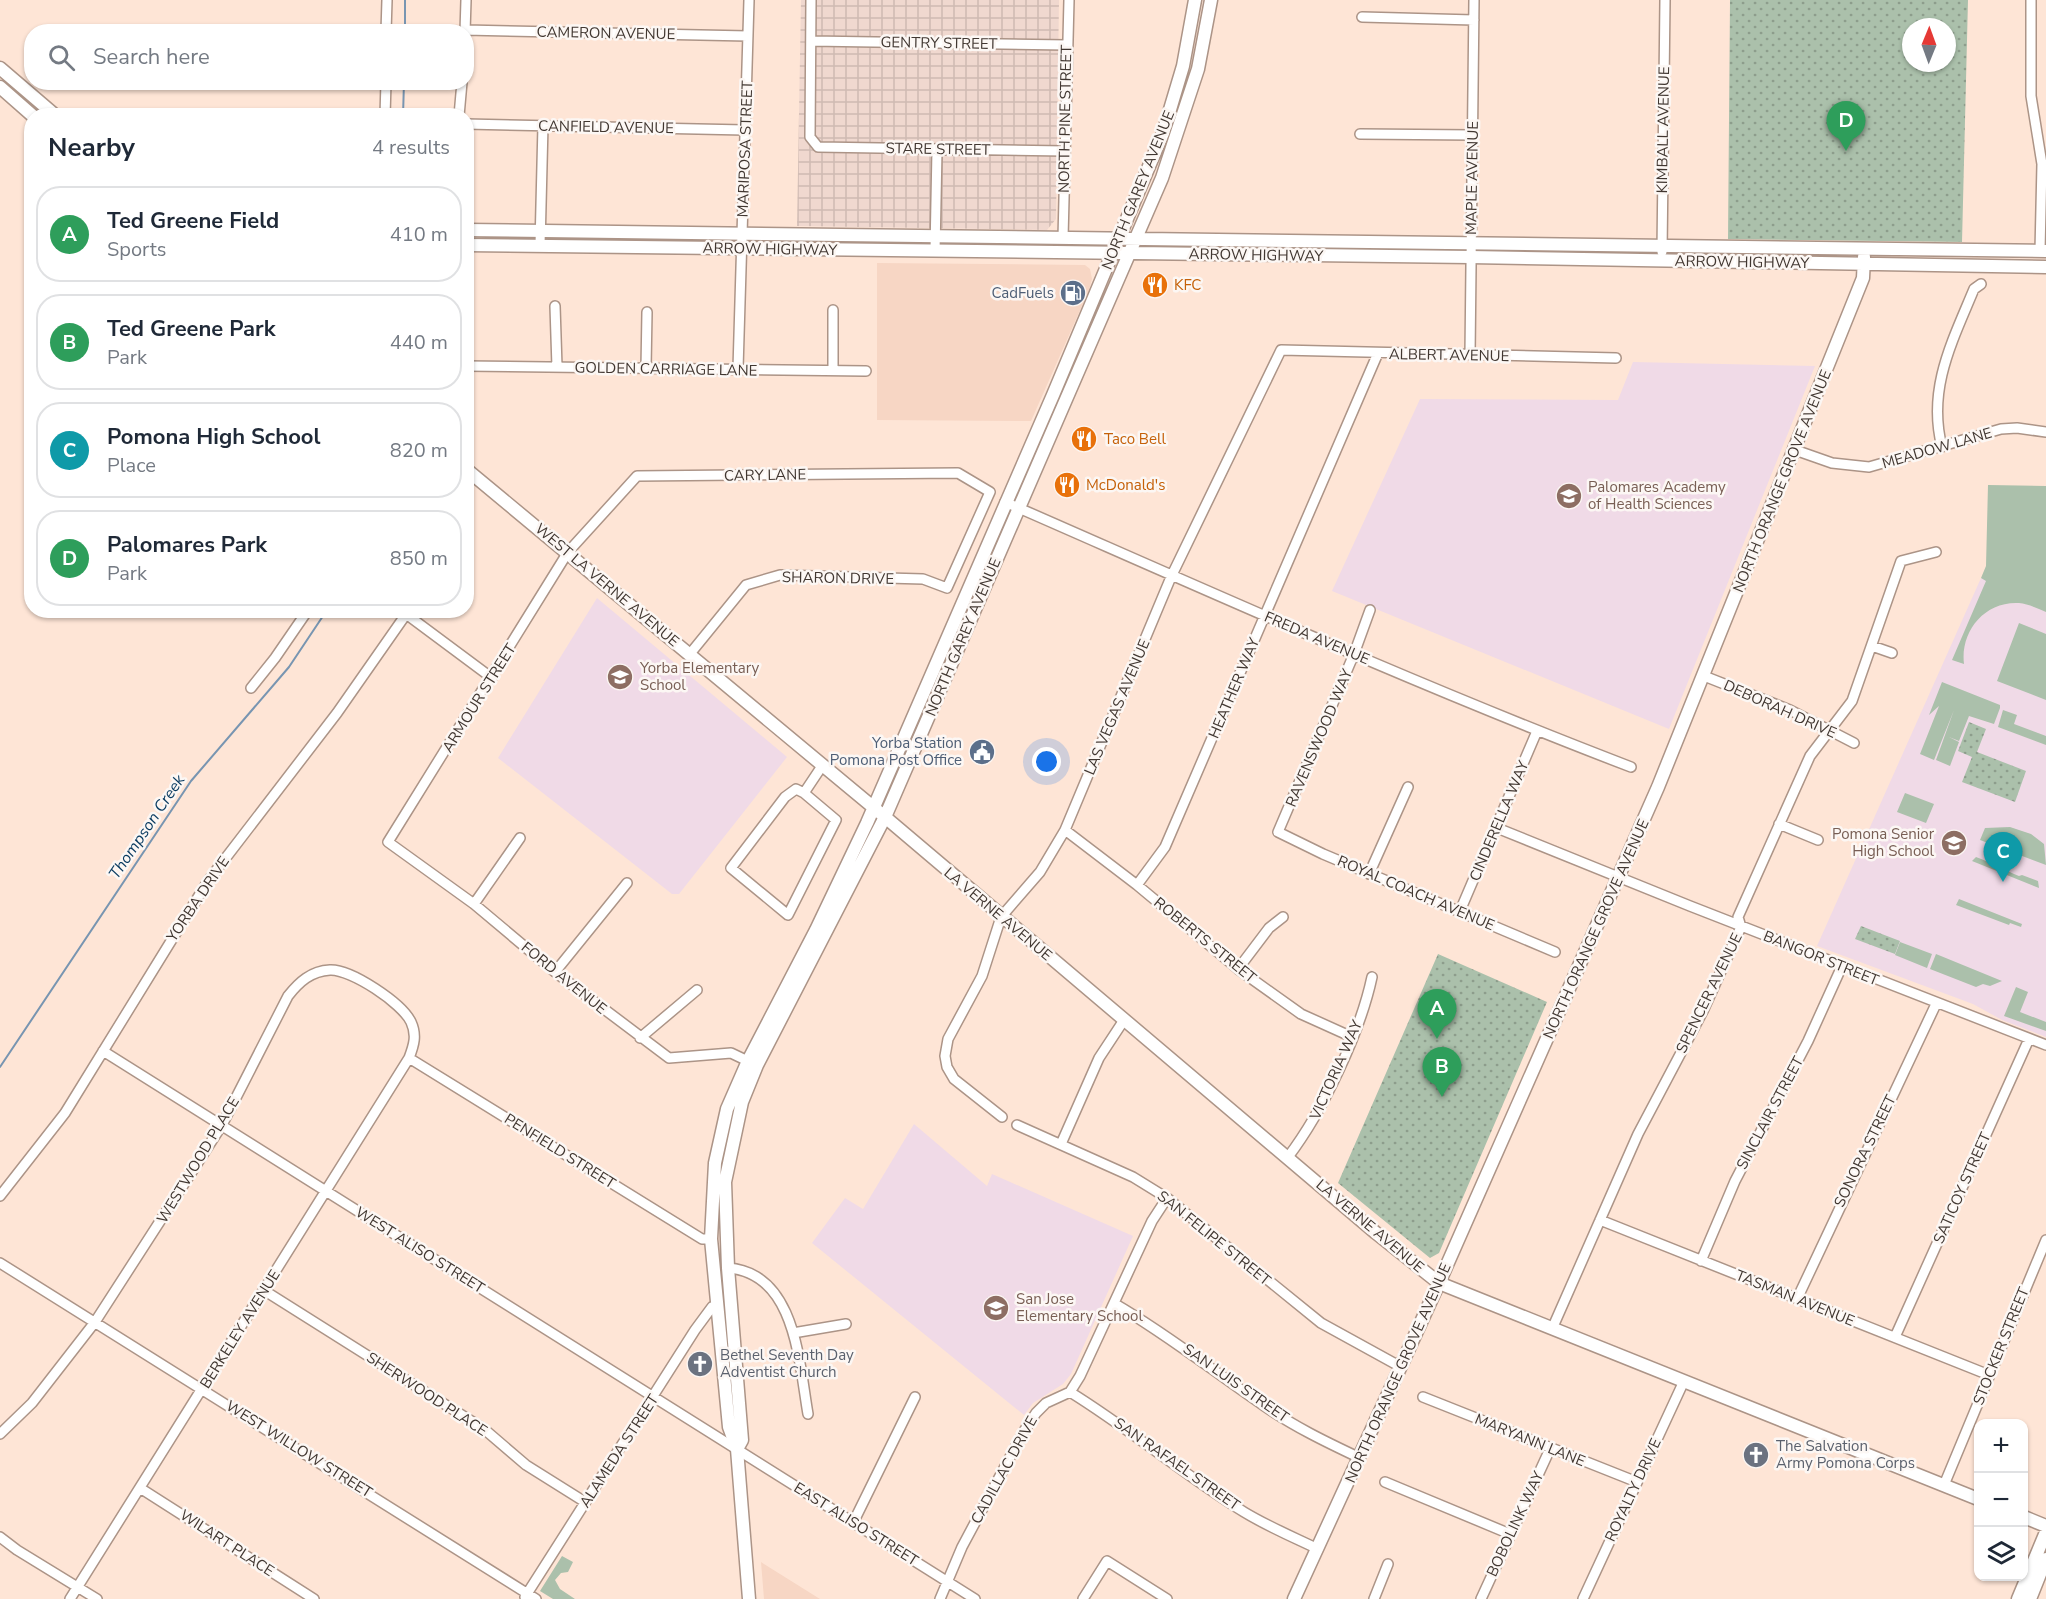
<!DOCTYPE html>
<meta charset="utf-8">
<style>
:root{--surface:#fff;--page:#f6f6f7;--text:#1f2937;--muted:#747a83;--line:#e0e1e3;--accent:#b35502}
body{margin:0;font-family:"Nunito Sans",sans-serif;background:var(--page);color:var(--text)}
.controls{position:absolute;right:18px;bottom:18px;display:grid;overflow:hidden;border-radius:12px;box-shadow:0 2px 4px #0004}
.controls button{width:54px;height:54px;display:grid;place-items:center;padding:0;border:0;border-bottom:2px solid var(--line);background:var(--surface);color:var(--text);font:30px sans-serif}
.compass{position:absolute;left:1902px;top:18px;width:54px;height:54px;border-radius:50%;background:var(--surface);box-shadow:0 2px 4px #0004;rotate:1deg}
.you{position:absolute;left:1047px;top:762px;width:21px;height:21px;margin:-15px;border:4px solid #fff;border-radius:50%;background:#1a73e8;box-shadow:0 0 0 9px #1a73e833}
.badge{display:grid;place-items:center;width:39px;height:39px;border-radius:50%;background:var(--accent);color:#fff;font-size:20px;font-weight:700}
.pin{position:absolute;translate:-50% -50px;filter:drop-shadow(0 2px 3px #0008)}
.pin::after{content:'';position:absolute;top:32px;width:21px;height:18px;background:inherit;clip-path:polygon(0 0,100% 0,50% 100%)}
.list{margin:0;padding:0;list-style:none}
h2{display:flex;justify-content:space-between;align-items:center;height:78px;margin:0;padding:0 24px;font-size:26px}
h2 small{font-size:20px;font-weight:400;color:var(--muted)}
.list li{display:grid;grid-template-columns:39px 1fr auto;gap:18px;align-items:center;box-sizing:border-box;height:96px;margin:0 12px 12px;padding:0 12px;border:2px solid var(--line);border-radius:24px}
.list b{display:block;font-size:22px;white-space:nowrap}
.list p{margin:0;font-size:20px;white-space:nowrap;color:var(--muted)}
.list em{font-size:20px;font-style:normal;color:var(--muted)}
.icon{flex:none;width:33px;height:33px;fill:none;stroke:currentColor;stroke-width:2;stroke-linecap:round;stroke-linejoin:round}
.map{position:relative;flex:none;width:2046px;height:1599px;overflow:hidden}
.search{position:absolute;background:var(--surface);box-shadow:0 2px 4px #0004;left:24px;top:24px;width:450px;height:66px;display:flex;align-items:center;gap:15px;box-sizing:border-box;padding:0 21px;border-radius:24px;color:var(--muted);font-size:22px}
.panel{position:absolute;background:var(--surface);box-shadow:0 2px 4px #0004;left:24px;top:108px;width:450px;height:510px;border-radius:24px}
.map>svg:first-child{display:block}
</style>
<div class="map">
<svg width="2046" height="1599" viewBox="0 0 2046 1599">
<defs>
<pattern id="industrial-grid" width="8" height="8" patternUnits="userSpaceOnUse" patternTransform="scale(1.5)"><rect width="8" height="8" fill="#f0d8cf"/><path d="M0 4h8M4 0v8" fill="none" stroke="#cfbab2"/></pattern>
<pattern id="park-dots" width="8" height="8" patternUnits="userSpaceOnUse" patternTransform="scale(1.5)"><rect width="8" height="8" fill="#abc0ab"/><path d="M2 2h.1M6 6h.1" fill="none" stroke="#8d9d8c" stroke-width="1.8" stroke-linecap="round"/></pattern>
</defs>
<rect width="100%" height="100%" fill="#fee5d6"/>
<!-- built -->
<path fill="#f7d6c4" d="M 877,263 L 1085,265 L 1090,269 L 1092,279 L 1089,290 L 1031,421 L 877,420 Z
M 761,1562 L 820,1599 L 764,1599 Z"/>
<!-- industrial -->
<path fill="url(#industrial-grid)" d="M 801,0 L 1059,0 L 1056,219 L 1047,230 L 797,226 Z"/>
<!-- education -->
<path fill="#f0dae7" d="M 1633,362 L 1815,366 L 1669,729 L 1332,591 L 1420,399 L 1618,400 Z
M 1981,578 L 2046,603 L 2046,1037 L 2002,1020 L 1973,1004 L 1817,946 Z
M 597,598 L 787,757 L 679,894 L 672,894 L 498,758 Z
M 914,1124 L 987,1186 L 992,1174 L 1133,1236 L 1071,1374 L 1063,1384 L 1033,1403 L 1024,1415 L 812,1243 L 845,1198 L 863,1209 Z"/>
<!-- grass -->
<path fill="#abc0ab" d="M 1988,485 L 2046,486 L 2046,612 C 2037,608 2028,604 2019,603 C 1984,601 1960,632 1964,664 L 1952,660 L 1986,581 L 1981,578 L 1986,566 Z
M 2019,623 L 2046,634 L 2046,700 L 1997,681 Z
M 1942,682 L 2000,705 L 2000,708 L 1994,724 L 1969,716 L 1959,741 L 1949,737 L 1959,742 L 1950,766 L 1936,760 L 1954,710 L 1934,760 L 1920,754 L 1939,706 L 1929,715 Z
M 2003,710 L 2017,715 L 2014,724 L 2046,736 L 2046,745 L 1998,727 Z
M 1905,793 L 1934,804 L 1926,823 L 1897,812 Z
M 2010,827 L 2031,834 L 2044,844 L 2046,865 L 1980,840 L 1985,828 Z
M 1976,857 C 1992,863 2004,870 2019,876 L 2022,875 L 2038,881 L 2039,888 L 1972,861 Z
M 1959,899 L 2022,924 L 2021,927 L 2010,923 L 2009,925 L 1956,905 Z
M 1900,942 L 1932,954 L 1927,968 L 1895,955 Z
M 1936,954 L 2002,981 L 1990,986 L 1983,984 L 1976,987 L 1930,969 Z
M 2016,987 L 2028,992 L 2020,1012 L 2046,1022 L 2046,1031 L 2004,1016 Z
M 562,1556 L 573,1562 L 568,1572 L 561,1573 L 555,1580 L 560,1589 L 575,1599 L 553,1599 L 540,1591 Z"/>
<!-- park -->
<path fill="url(#park-dots)" fill-rule="evenodd" d="M 1730,0 L 1968,0 L 1962,242 L 1728,239 ZM 1911,27 L 1947,27 L 1947,63 L 1911,63 Z
M 1969,722 L 1986,729 L 1977,752 L 2026,771 L 2015,802 L 1962,782 L 1972,757 L 1958,751 Z
M 1861,926 L 1900,941 L 1895,954 L 1855,939 Z
M 1438,954 L 1547,1002 L 1439,1253 L 1430,1258 L 1338,1183 Z"/>
<g fill="none" stroke-linecap="round" stroke-linejoin="round">
<!-- stream -->
<path stroke="#7895b1" stroke-width="2" d="M 405,32 L 405,0
M 403,116 L 404,82
M 0,1067 L 191,781 L 289,667 L 327,610"/>
<!-- minor casing -->
<g stroke="#ac9487" stroke-width="12">
<path id="minor" d="M 811,0 L 810,137 L 818,147 L 1065,151
M 2031,0 L 2031,96 L 2042,164 L 2040,251
M 1362,17 L 1474,20
M 465,30 L 748,36
M 386,32 L 387,0
M 465,32 L 466,0
M 811,41 L 1067,45
M 385,116 L 386,82
M 459,116 L 462,82
M 466,124 L 745,130
M 1360,134 L 1473,135
M 1063,238 L 1069,0
M 540,245 L 543,125
M 935,251 L 937,150
M 1662,252 L 1665,0
M 555,306 L 557,367
M 833,310 L 833,370
M 1470,355 L 1474,0
M 466,366 L 866,371
M 646,368 L 647,312
M 738,369 L 749,0
M 1942,447 C 1927,389 1952,342 1974,289 L 1981,284
M 1795,450 L 1832,463 L 1869,467 L 2001,429 L 2017,428 L 2046,432
M 1005,502 C 1213,593 1419,686 1631,767
M 1370,610 L 1354,654 L 1278,832 L 1323,854 L 1555,952
M 406,614 L 492,678
M 1872,646 L 1892,653
M 689,655 L 746,585 L 780,575 L 923,579 L 947,588 L 990,492 L 958,473 L 637,476 L 568,552 L 388,842 L 474,904 L 555,972 L 669,1058 L 731,1053 L 752,1063
M 1704,676 L 1790,710 L 1854,743
M 251,688 L 275,658 L 308,610
M 804,793 L 836,820 L 788,915 L 731,868 L 785,797 L 796,789 L 804,793 L 822,766
M 1779,824 L 1818,840
M 1497,828 L 1690,906 L 2046,1045
M 1065,830 L 1137,885 L 1238,969 L 1301,1014 L 1352,1037
M 1369,874 L 1408,787
M 1137,885 L 1165,847 L 1378,353
M 474,904 L 520,838
M 1460,911 L 1537,731
M 1238,969 L 1269,928 L 1283,917
M 555,972 L 627,883
M 640,1038 L 697,990
M 103,1051 L 975,1599
M 409,1058 L 702,1239 L 711,1239
M 1002,1117 L 954,1079 L 947,1067 L 945,1056 L 948,1039 L 982,976 L 1001,917 L 1040,872 L 1065,830 L 1171,577 L 1281,350 L 1616,358
M 1017,1125 L 1133,1177 L 1167,1198 L 1321,1323 L 1401,1367
M 1061,1144 L 1099,1058 L 1124,1020
M 1288,1157 C 1323,1111 1360,1033 1372,977
M 0,1196 L 65,1113 L 208,881 L 337,713 L 409,610
M 1600,1220 L 1989,1375
M 1701,1261 L 1735,1181 L 1808,1041 L 1842,966
M 0,1263 L 536,1599
M 728,1268 C 796,1273 799,1363 808,1414
M 265,1291 L 484,1429 L 526,1465 L 585,1502
M 1797,1299 L 1936,1004
M 1115,1304 C 1167,1334 1213,1371 1263,1405 C 1293,1426 1326,1442 1360,1458
M 1552,1329 L 1638,1134 L 1703,1011 L 1741,927 L 1738,917 L 1810,756 L 1852,701 L 1901,561 L 1936,552
M 793,1333 L 846,1324
M 1895,1337 L 2029,1039
M 1070,1392 C 1130,1429 1184,1475 1244,1512 C 1267,1526 1293,1537 1318,1549
M 1423,1397 L 1637,1482
M 0,1434 L 32,1403 L 95,1322 L 222,1125 L 288,996 C 299,982 311,971 330,970 C 351,969 402,1003 411,1022 C 417,1035 414,1045 409,1058 L 70,1599
M 1385,1482 L 1510,1534
M 1944,1485 L 2046,1240
M 140,1488 L 314,1599
M 853,1523 L 915,1397
M 0,1537 L 17,1550 L 97,1599
M 525,1597 L 695,1330 L 712,1307 L 717,1306
M 940,1599 L 962,1547 L 1024,1431 L 1036,1413 L 1046,1403 L 1070,1392 L 1080,1376 L 1152,1221 L 1167,1198
M 1083,1599 L 1107,1561 L 1167,1599
M 1374,1599 L 1388,1564
M 1481,1599 L 1550,1449
M 1583,1599 L 1684,1381"/>
</g>
<!-- major casing -->
<g stroke="#ac9487" stroke-width="15">
<path id="major" d="M 0,68 L 56,116
M 0,87 L 33,116
M 466,230 L 2046,251
M 466,245 L 1470,257 L 2046,267
M 466,469 L 885,817 L 1376,1233 L 1439,1283 L 1978,1499
M 737,1449 L 742,1440 L 728,1268 L 725,1182 L 742,1102 L 757,1065 L 885,817 L 1162,178 L 1198,69 L 1211,0
M 2024,1517 L 2046,1526
M 749,1599 L 737,1449 L 729,1427 L 711,1239 L 715,1163 L 727,1109 L 748,1061 L 816,930 L 867,823 L 1053,395 L 1163,133 L 1183,66 L 1195,0
M 1294,1599 L 1439,1283 L 1658,787 L 1863,278 L 1864,257
M 2018,1599 L 2046,1532
M 2030,1599 L 2046,1559"/>
</g>
<!-- minor -->
<use href="#minor" stroke="#fff" stroke-width="9"/>
<!-- major -->
<use href="#major" stroke="#fff" stroke-width="12"/>
</g>
<!-- icons -->
<defs>
<g id="restaurant-disc" transform="scale(1.35)"><circle r="9.5" fill="#e8710a" stroke="#fcf7f4"/><path d="M-5-6h1v4h1v-4h1v4h1v-4h1v5L-1.5 .5V6h-2V.5L-5-1ZM5-6V6H3V1.5H1.5Q1.5-4 5-6Z" fill="#fff"/></g>
<g id="fuel-disc" transform="scale(1.35)"><circle r="9.5" fill="#5c6f8a" stroke="#fcf7f4"/><path d="M-5.5-6h7V0h2V4h1.3V-2.5L3-4.5l.8-.8L6-3V5H2.5V1h-1V6h-7ZM-4.2-4.7v3.2H.2V-4.7Z" fill="#fff"/></g>
<g id="school-disc" transform="scale(1.35)"><circle r="9.5" fill="#8d6e63" stroke="#fcf7f4"/><path d="M0-5L7-2L0 1L-7-2ZM-4 1L0 2.5L4 1V4Q0 6-4 4Z" fill="#fff"/></g>
<g id="civic-disc" transform="scale(1.35)"><circle r="9.5" fill="#5c6f8a" stroke="#fcf7f4"/><path d="M-.6-6.5H3V-4.5H.6V-3L4-1V1h2V6H-6V1h2V-1L-.6-3ZM-1.2 2.5V6h2.4V2.5Z" fill="#fff"/></g>
<g id="church-disc" transform="scale(1.35)"><circle r="9.5" fill="#6b7280" stroke="#fcf7f4"/><path d="M-1.2-6h2.4v3.5h3.3v2.4h-3.3V6h-2.4V-.1h-3.3v-2.4h3.3Z" fill="#fff"/></g>
</defs>
<g fill-rule="evenodd">
<use href="#restaurant-disc" x="1155" y="285"/>
<use href="#fuel-disc" x="1073" y="293"/>
<use href="#restaurant-disc" x="1084" y="439"/>
<use href="#restaurant-disc" x="1067" y="485"/>
<use href="#school-disc" x="1569" y="496"/>
<use href="#school-disc" x="620" y="677"/>
<use href="#civic-disc" x="982" y="752"/>
<use href="#school-disc" x="1954" y="843"/>
<use href="#school-disc" x="996" y="1308"/>
<use href="#church-disc" x="700" y="1364"/>
<use href="#church-disc" x="1756" y="1455"/>
</g>
<g text-anchor="middle" dominant-baseline="central" stroke-width="5" stroke-linejoin="round" paint-order="stroke">
<!-- street labels -->
<g font-size="15" fill="#413731" stroke="#fcf7f4">
<text transform="translate(606 33) rotate(1)">CAMERON AVENUE</text>
<text transform="translate(939 43) rotate(1)">GENTRY STREET</text>
<text transform="translate(1065 119) rotate(-89)">NORTH PINE STREET</text>
<text transform="translate(606 127) rotate(1)">CANFIELD AVENUE</text>
<text transform="translate(1663 130) rotate(-89)">KIMBALL AVENUE</text>
<text transform="translate(745 149) rotate(-88)">MARIPOSA STREET</text>
<text transform="translate(938 149) rotate(1)">STARE STREET</text>
<text transform="translate(1472 178) rotate(-89)">MAPLE AVENUE</text>
<text transform="translate(1138 190) rotate(-68)">NORTH GAREY AVENUE</text>
<text transform="translate(770 249) rotate(1)">ARROW HIGHWAY</text>
<text transform="translate(1256 255) rotate(1)">ARROW HIGHWAY</text>
<text transform="translate(1742 262) rotate(1)">ARROW HIGHWAY</text>
<text transform="translate(1449 355) rotate(1)">ALBERT AVENUE</text>
<text transform="translate(666 369) rotate(1)">GOLDEN CARRIAGE LANE</text>
<text transform="translate(1937 448) rotate(-16)">MEADOW LANE</text>
<text transform="translate(765 475) rotate(-1)">CARY LANE</text>
<text transform="translate(1782 481) rotate(-68)">NORTH ORANGE GROVE AVENUE</text>
<text transform="translate(838 578) rotate(1)">SHARON DRIVE</text>
<text transform="translate(607 585) rotate(40)">WEST LA VERNE AVENUE</text>
<text transform="translate(963 637) rotate(-67)">NORTH GAREY AVENUE</text>
<text transform="translate(1317 638) rotate(23)">FREDA AVENUE</text>
<text transform="translate(1234 688) rotate(-67)">HEATHER WAY</text>
<text transform="translate(479 698) rotate(-58)">ARMOUR STREET</text>
<text transform="translate(1117 707) rotate(-67)">LAS VEGAS AVENUE</text>
<text transform="translate(1780 709) rotate(24)">DEBORAH DRIVE</text>
<text transform="translate(1319 738) rotate(-67)">RAVENSWOOD WAY</text>
<text transform="translate(1499 821) rotate(-67)">CINDERELLA WAY</text>
<text transform="translate(1416 893) rotate(23)">ROYAL COACH AVENUE</text>
<text transform="translate(198 899) rotate(-56)">YORBA DRIVE</text>
<text transform="translate(998 914) rotate(40)">LA VERNE AVENUE</text>
<text transform="translate(1596 929) rotate(-66)">NORTH ORANGE GROVE AVENUE</text>
<text transform="translate(1205 940) rotate(39)">ROBERTS STREET</text>
<text transform="translate(1821 958) rotate(22)">BANGOR STREET</text>
<text transform="translate(564 978) rotate(39)">FORD AVENUE</text>
<text transform="translate(1709 993) rotate(-64)">SPENCER AVENUE</text>
<text transform="translate(1336 1070) rotate(-66)">VICTORIA WAY</text>
<text transform="translate(1770 1113) rotate(-62)">SINCLAIR STREET</text>
<text transform="translate(560 1151) rotate(32)">PENFIELD STREET</text>
<text transform="translate(1865 1151) rotate(-64)">SONORA STREET</text>
<text transform="translate(198 1160) rotate(-59)">WESTWOOD PLACE</text>
<text transform="translate(1962 1188) rotate(-66)">SATICOY STREET</text>
<text transform="translate(1370 1226) rotate(40)">LA VERNE AVENUE</text>
<text transform="translate(1214 1238) rotate(39)">SAN FELIPE STREET</text>
<text transform="translate(420 1250) rotate(32)">WEST ALISO STREET</text>
<text transform="translate(1795 1298) rotate(22)">TASMAN AVENUE</text>
<text transform="translate(240 1329) rotate(-58)">BERKELEY AVENUE</text>
<text transform="translate(2001 1346) rotate(-68)">STOCKER STREET</text>
<text transform="translate(1398 1373) rotate(-66)">NORTH ORANGE GROVE AVENUE</text>
<text transform="translate(1236 1383) rotate(35)">SAN LUIS STREET</text>
<text transform="translate(427 1394) rotate(33)">SHERWOOD PLACE</text>
<text transform="translate(1530 1440) rotate(22)">MARYANN LANE</text>
<text transform="translate(299 1449) rotate(32)">WEST WILLOW STREET</text>
<text transform="translate(619 1451) rotate(-57)">ALAMEDA STREET</text>
<text transform="translate(1177 1464) rotate(35)">SAN RAFAEL STREET</text>
<text transform="translate(1004 1470) rotate(-61)">CADILLAC DRIVE</text>
<text transform="translate(1633 1490) rotate(-65)">ROYALTY DRIVE</text>
<text transform="translate(856 1524) rotate(32)">EAST ALISO STREET</text>
<text transform="translate(1515 1524) rotate(-65)">BOBOLINK WAY</text>
<text transform="translate(227 1543) rotate(33)">WILART PLACE</text>
</g>
<!-- food labels -->
<g font-size="15" fill="#c56008" stroke="#fcf7f4" text-anchor="start">
<text x="1174" y="285">KFC</text>
<text x="1104" y="439">Taco Bell</text>
<text x="1086" y="485">McDonald's</text>
</g>
<!-- service labels -->
<g font-size="15" fill="#4e5e75" stroke="#fcf7f4" text-anchor="end">
<text x="1054" y="293">CadFuels</text>
<text x="962" y="743">Yorba Station<tspan x="962" dy="17">Pomona Post Office</tspan></text>
</g>
<!-- education labels -->
<g font-size="15" fill="#785e54" stroke="#fcf7f4" text-anchor="start">
<text x="1588" y="487">Palomares Academy<tspan x="1588" dy="17">of Health Sciences</tspan></text>
<text x="640" y="668">Yorba Elementary<tspan x="640" dy="17">School</tspan></text>
<text x="1934" y="834" text-anchor="end">Pomona Senior<tspan x="1934" dy="17">High School</tspan></text>
<text x="1016" y="1299">San Jose<tspan x="1016" dy="17">Elementary School</tspan></text>
</g>
<!-- worship labels -->
<g font-size="15" fill="#5b616d" stroke="#fcf7f4" text-anchor="start">
<text x="720" y="1355">Bethel Seventh Day<tspan x="720" dy="17">Adventist Church</tspan></text>
<text x="1776" y="1446">The Salvation<tspan x="1776" dy="17">Army Pomona Corps</tspan></text>
</g>
<!-- water labels -->
<g font-size="16" font-style="italic" fill="#07395f" stroke="#fcf7f4">
<text transform="translate(147 827) rotate(-56)">Thompson Creek</text>
</g>
</g>
</svg>
<div class="controls">
<button>+</button>
<button>−</button>
<button><svg class="icon" aria-label="layers" viewBox="0 0 24 24"><path d="M12 4l9 5-9 5-9-5zM3 14l9 5 9-5"/></svg></button>
</div>
<svg class="compass" viewBox="-18 -18 36 36"><path d="M0-13l5 13h-10z" fill="#e53935"/><path d="M0 13l5-13h-10z" fill="#747a83"/></svg>
<div class="you"></div>
<div class="pin badge" style="left:1437px;top:1039px;background:#2e9e5b">A</div>
<div class="pin badge" style="left:1442px;top:1097px;background:#2e9e5b">B</div>
<div class="pin badge" style="left:2003px;top:882px;background:#0f9aa8">C</div>
<div class="pin badge" style="left:1846px;top:151px;background:#2e9e5b">D</div>
<div class="search"><svg class="icon" aria-label="search" viewBox="0 0 24 24"><circle cx="10" cy="10" r="6"/><path d="M15 15l6 6"/></svg>Search here</div>
<section class="panel">
<h2>Nearby<small>4 results</small></h2>
<ul class="list">
<li><span class="badge" style="background:#2e9e5b">A</span><div><b>Ted Greene Field</b><p>Sports</p></div><em>410 m</em></li>
<li><span class="badge" style="background:#2e9e5b">B</span><div><b>Ted Greene Park</b><p>Park</p></div><em>440 m</em></li>
<li><span class="badge" style="background:#0f9aa8">C</span><div><b>Pomona High School</b><p>Place</p></div><em>820 m</em></li>
<li><span class="badge" style="background:#2e9e5b">D</span><div><b>Palomares Park</b><p>Park</p></div><em>850 m</em></li>
</ul>
</section>
</div>
